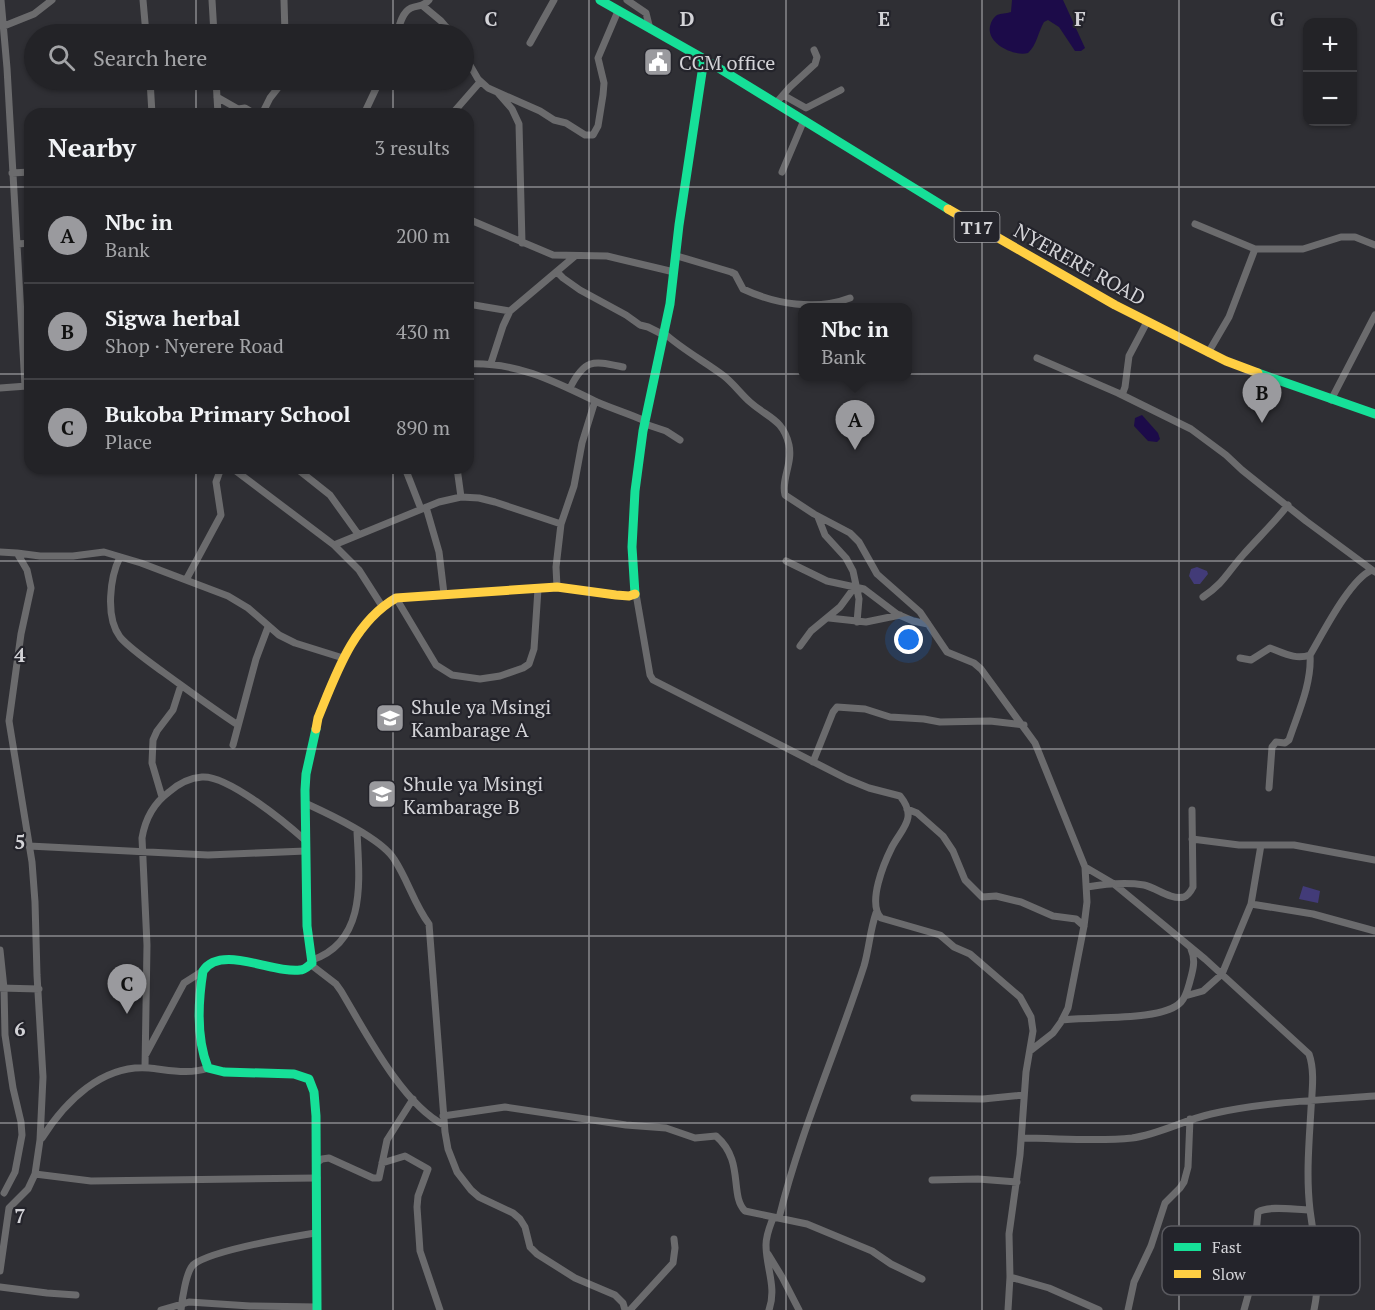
<!DOCTYPE html>
<meta charset="utf-8">
<style>
:root{--surface:#232327;--page:#2f2f33;--text:#f1f3f6;--muted:#a3a4a7;--line:#404044;--accent:#9a9a9e}
body{margin:0;font-family:"PT Serif",serif;background:var(--page);color:var(--text)}
.controls{position:absolute;right:18px;top:18px;display:grid;overflow:hidden;border-radius:12px;box-shadow:0 2px 4px #0004}
.controls button{width:54px;height:54px;display:grid;place-items:center;padding:0;border:0;border-bottom:2px solid var(--line);background:var(--surface);color:var(--text);font:30px sans-serif}
.you{position:absolute;left:909px;top:640px;width:21px;height:21px;margin:-15px;border:4px solid #fff;border-radius:50%;background:#1a73e8;box-shadow:0 0 0 9px #1a73e833}
.badge{display:grid;place-items:center;width:39px;height:39px;border-radius:50%;background:var(--accent);color:#111;font-size:20px;font-weight:700}
.pin{position:absolute;translate:-50% -50px;filter:drop-shadow(0 2px 3px #0008)}
.pin::after{content:'';position:absolute;top:32px;width:21px;height:18px;background:inherit;clip-path:polygon(0 0,100% 0,50% 100%)}
.popup{position:absolute;left:798px;top:303px;width:114px;height:78px;box-sizing:border-box;display:grid;place-content:center;border-radius:12px;background:var(--surface);filter:drop-shadow(0 2px 4px #0005);font-size:20px;white-space:nowrap;color:var(--muted)}
.popup b{font-size:22px;color:var(--text)}
.popup::after{content:'';position:absolute;left:50%;top:100%;margin-left:-12px;border:12px solid transparent;border-top-color:var(--surface)}
.list{margin:0;padding:0;list-style:none}
h2{display:flex;justify-content:space-between;align-items:center;height:78px;margin:0;padding:0 24px;font-size:26px}
h2 small{font-size:20px;font-weight:400;color:var(--muted)}
.list li{display:grid;grid-template-columns:39px 1fr auto;gap:18px;align-items:center;box-sizing:border-box;height:96px;padding:0 24px;border-top:2px solid var(--line)}
.list b{display:block;font-size:22px;white-space:nowrap}
.list p{margin:0;font-size:20px;white-space:nowrap;color:var(--muted)}
.list em{font-size:20px;font-style:normal;color:var(--muted)}
.icon{flex:none;width:33px;height:33px;fill:none;stroke:currentColor;stroke-width:2;stroke-linecap:round;stroke-linejoin:round}
.map{position:relative;flex:none;width:1375px;height:1310px;overflow:hidden}
.search{position:absolute;background:var(--surface);box-shadow:0 2px 4px #0004;left:24px;top:24px;width:450px;height:66px;display:flex;align-items:center;gap:15px;box-sizing:border-box;padding:0 21px;border-radius:33px;color:var(--muted);font-size:22px}
.panel{position:absolute;background:var(--surface);box-shadow:0 2px 4px #0004;left:24px;top:108px;width:450px;height:366px;border-radius:18px}
.map>svg:first-child{display:block}
</style>
<div class="map">
<svg width="1375" height="1310" viewBox="0 0 1375 1310">
<rect width="100%" height="100%" fill="#2f2f34"/>
<!-- green -->
<path fill="#423b78" d="M 1197,567 L 1207,571 L 1208,574 L 1200,584 L 1194,584 L 1189,576 L 1191,569 Z
M 1303,886 L 1320,891 L 1318,903 L 1299,899 Z"/>
<!-- water -->
<path fill="#1c0b49" d="M 1012,0 L 1063,0 L 1085,48 L 1081,51 L 1075,51 L 1059,27 L 1048,20 L 1044,22 C 1038,32 1037,45 1028,53 C 1013,57 983,42 991,23 C 992,20 994,17 997,15 C 1001,13 1006,14 1011,12 Z
M 1142,415 L 1158,433 L 1160,439 L 1157,442 L 1148,441 L 1134,426 L 1135,418 Z"/>
<g fill="none" stroke-linecap="round" stroke-linejoin="round">
<!-- street -->
<path stroke="#6b6b6d" stroke-width="7" d="M 1,0 L 7,68 L 25,386
M 143,0 L 146,34
M 212,0 L 214,34
M 284,0 L 285,34
M 627,0 L 646,13 L 650,29
M 423,6 L 441,21 L 452,34
M 4,26 L 34,14 L 52,0
M 397,34 C 399,26 402,12 411,8 C 419,5 423,7 429,0
M 530,43 L 554,0
M 464,55 L 478,79 L 488,88 L 540,111 L 554,120 L 566,123 L 585,135 L 593,135 L 598,126 L 603,95 L 604,83 L 598,58 L 618,11
M 150,80 L 152,114
M 216,80 L 218,114
M 498,93 L 512,109 L 519,124 L 522,243
M 783,95 L 806,108 L 841,90
M 217,97 L 238,109 L 245,108 L 255,114
M 776,103 L 790,87 L 815,64 L 817,57 L 814,50
M 262,114 L 270,98 L 284,80
M 364,114 L 380,80
M 452,114 L 480,82
M 782,172 L 804,120
M 12,173 L 30,172
M 468,219 L 553,255 L 607,256 L 674,272
M 1195,224 L 1255,249 L 1303,249 L 1341,237 L 1355,237 L 1375,245
M 18,244 L 30,243
M 677,256 L 731,272 L 735,274 L 743,289 C 775,304 816,311 850,298
M 557,272 L 563,278 L 580,290 L 626,315 L 640,325 L 648,327 L 664,335
M 468,304 L 510,311
M 664,333 C 683,350 704,361 724,376 C 734,384 741,394 750,402 C 768,418 783,419 789,445 C 793,463 781,479 785,495 L 814,514 L 850,533 L 859,542 L 877,574 L 920,612 L 947,652 L 974,663 L 981,669 L 1035,743 L 1085,867 L 1087,902 L 1084,926 L 1068,1008 L 1061,1022 L 1053,1033 L 1030,1051
M 1208,353 L 1229,317 L 1255,249
M 1037,358 L 1118,393 L 1191,429 L 1226,455 L 1242,470 L 1306,521 L 1375,572
M 491,363 L 503,326 L 510,311 L 575,256
M 468,364 C 517,362 554,381 597,402 C 613,409 630,414 645,421
M 0,388 L 27,386
M 570,388 C 585,358 593,361 623,367
M 1122,395 L 1125,387 L 1129,356 L 1147,322
M 1331,400 L 1375,315
M 645,424 L 666,431 L 680,440
M 232,468 L 334,545 L 359,570 L 382,606
M 296,468 L 330,495 L 358,534
M 405,468 L 421,509
M 457,468 L 461,497
M 426,507 L 439,552 L 444,594
M 818,517 L 825,535 L 846,558 L 853,571 L 859,599 L 857,622
M 334,545 L 439,502 L 461,497 L 479,498 L 495,502 L 561,524
M 0,552 L 17,553 L 27,570 L 31,588 L 21,634 L 9,721 L 32,862 L 35,902 L 37,975 L 43,1077 L 40,1140 L 35,1174 L 28,1189 L 9,1208 L 0,1271
M 17,553 L 40,556 L 73,556 L 104,552 L 141,563 L 228,596 L 248,608 L 279,635 L 295,643 L 343,658
M 120,557 C 110,577 105,617 120,637 C 128,647 152,664 163,672 C 188,690 212,708 238,725
M 786,561 L 827,581 L 864,589 L 897,614 L 913,621 L 928,624
M 186,580 L 221,515 L 216,482 L 221,468
M 557,587 L 556,567 L 561,524 L 574,486 L 582,443 L 595,401
M 636,594 L 650,675 L 653,680 L 847,779 L 869,788 L 900,796 C 918,818 902,828 892,847 C 884,863 867,903 881,918 L 940,935 L 954,947 L 970,954 L 1020,997 L 1031,1017 L 1033,1031 L 1026,1072 L 1020,1155 L 1009,1234 L 1010,1277 L 1008,1310
M 1203,597 C 1224,583 1227,573 1243,555 C 1258,538 1274,523 1288,505
M 396,598 L 436,665 L 452,675 L 480,679 L 500,676 L 523,668 L 529,664 L 534,649 L 538,589
M 829,618 L 866,622 L 900,615
M 800,646 L 811,631 L 840,607 L 854,588
M 1240,658 L 1251,660 L 1270,648 C 1284,653 1295,660 1310,655 C 1323,633 1350,579 1372,570
M 233,745 L 256,659 L 268,627
M 813,762 L 833,712 L 837,707 L 865,709 L 890,717 L 924,719 L 940,722 L 990,721 L 1024,725
M 1269,788 L 1272,747 L 1276,742 L 1285,743 L 1289,740 C 1298,713 1312,683 1310,655
M 162,797 L 152,763 L 153,740 L 157,731 L 173,710 L 181,685
M 305,803 C 329,814 381,838 394,859 C 408,880 414,904 429,924 L 445,1132 L 448,1149 L 457,1172 L 471,1190 L 479,1197 L 513,1213 L 520,1219 L 525,1227 L 530,1247 L 537,1254 L 575,1278 L 615,1295 L 623,1303 L 625,1310
M 907,809 L 917,813 L 943,836 L 953,851 L 965,880 L 982,897 L 996,896 L 1021,902 L 1053,916 L 1076,919 L 1084,926
M 1192,839 L 1239,845 L 1294,845 L 1375,860
M 29,846 L 208,855 L 306,851
M 1085,867 L 1114,884 L 1205,959 L 1309,1054 C 1315,1071 1312,1091 1311,1109 C 1309,1143 1306,1176 1310,1210 C 1315,1248 1322,1271 1314,1310
M 1087,887 C 1105,884 1125,882 1144,885 C 1157,888 1170,900 1184,897 C 1189,895 1191,891 1193,887 L 1192,810
M 1251,904 L 1313,914 L 1375,931
M 0,950 L 4,988 L 5,1035 L 13,1088 L 21,1122 L 22,1135 L 15,1172 L 4,1193
M 312,960 C 368,941 359,878 357,831
M 310,964 L 336,984 L 341,991 C 365,1031 402,1104 444,1125
M 0,988 L 39,989
M 1185,996 L 1203,991 L 1222,974 L 1251,904 L 1261,845
M 1062,1020 C 1090,1016 1162,1022 1181,1002 C 1186,997 1188,988 1190,981 C 1193,970 1196,960 1191,949
M 146,1054 L 184,983 L 203,971
M 145,1068 L 147,945 L 142,838 C 145,820 154,803 169,792 C 178,784 189,778 202,777 C 228,775 286,823 306,841
M 914,1098 L 983,1099 L 1024,1095
M 443,1116 L 505,1107 L 626,1125 L 666,1128 L 695,1138 L 716,1136 C 745,1161 729,1195 745,1211 L 807,1224 L 872,1251 L 891,1264 L 922,1279
M 42,1138 C 65,1102 102,1064 149,1068 C 169,1070 189,1075 208,1068
M 1022,1138 C 1058,1138 1096,1142 1132,1138 C 1160,1134 1184,1120 1211,1114 C 1265,1102 1320,1100 1375,1096
M 316,1163 L 322,1159 L 329,1158 L 373,1178 L 379,1178 L 387,1140 L 413,1099
M 382,1163 L 405,1156 L 428,1169 L 418,1196 L 417,1207 L 420,1251 L 440,1310
M 35,1174 L 91,1181 L 317,1178
M 932,1180 L 978,1179 L 1017,1182
M 779,1218 C 800,1132 837,1050 864,966 C 869,949 870,930 876,913
M 768,1254 L 782,1277 L 799,1310
M 1253,1265 L 1319,1281
M 1010,1277 L 1049,1288 L 1099,1310
M 0,1287 L 47,1293 L 76,1295
M 161,1310 L 189,1302 L 250,1306 L 317,1307
M 181,1310 C 182,1300 186,1272 193,1265 C 209,1251 291,1237 315,1233
M 630,1310 L 673,1263 L 675,1248 L 674,1239
M 769,1310 C 777,1287 766,1268 766,1245 C 766,1235 770,1226 773,1218
M 1128,1310 L 1134,1282 L 1151,1246 L 1165,1203 L 1180,1188 L 1184,1182 L 1188,1167 L 1190,1119
M 1244,1310 L 1251,1285 L 1258,1212 C 1268,1205 1297,1210 1310,1210"/>
<!-- fast -->
<path stroke="#16e098" stroke-width="9" d="M 600,0 L 704,59 L 948,209
M 1258,373 L 1375,414
M 635,594 L 632,547 L 635,491 L 643,431 L 670,304 L 679,225 L 704,59
M 316,729 L 306,774 L 305,790 L 307,926 L 312,963 C 308,966 305,970 300,970 C 274,974 221,944 203,971 C 198,1002 196,1038 208,1068 L 224,1072 L 294,1074 L 309,1079 L 314,1092 L 316,1116 L 317,1310"/>
<!-- slow -->
<path stroke="#ffcf43" stroke-width="9" d="M 948,209 L 1115,305 L 1226,361 L 1258,373
M 316,729 L 318,718 C 336,674 353,623 396,598 L 557,587 L 616,595 L 629,596 L 635,594"/>
</g>
<!-- grid -->
<path fill="none" stroke="#d3d3d7" stroke-width="1.5" stroke-opacity="0.55" d="M 196,0 L 196,34M 393,0 L 393,34M 589,0 L 589,1310M 786,0 L 786,1310M 982,0 L 982,1310M 1179,0 L 1179,1310M 196,80 L 196,114M 393,80 L 393,114M 0,187 L 30,187M 468,187 L 1375,187M 0,374 L 30,374M 468,374 L 1375,374M 196,468 L 196,1310M 393,468 L 393,1310M 0,561 L 1375,561M 0,749 L 1375,749M 0,936 L 1375,936M 0,1123 L 1375,1123"/>
<!-- icons -->
<defs>
<g id="civic-square" transform="scale(1.5)"><rect x="-9" y="-9" width="18" height="18" rx="4" fill="#9a9a9e" stroke="#24242b"/><path d="M-.6-6.5H3V-4.5H.6V-3L4-1V1h2V6H-6V1h2V-1L-.6-3ZM-1.2 2.5V6h2.4V2.5Z" fill="#fff"/></g>
<g id="school-square" transform="scale(1.5)"><rect x="-9" y="-9" width="18" height="18" rx="4" fill="#9a9a9e" stroke="#24242b"/><path d="M0-5L7-2L0 1L-7-2ZM-4 1L0 2.5L4 1V4Q0 6-4 4Z" fill="#fff"/></g>
</defs>
<g fill-rule="evenodd">
<use href="#civic-square" x="658" y="62"/>
<use href="#school-square" x="390" y="718"/>
<use href="#school-square" x="382" y="794"/>
</g>
<g text-anchor="middle" dominant-baseline="central" stroke-width="4.5" stroke-linejoin="round" paint-order="stroke">
<!-- shield labels -->
<rect fill="#24242b" stroke="#9e9ea3" stroke-width="1.5" x="954.5" y="212" width="45" height="30" rx="4.5"/>
<g font-size="18" font-weight="bold" fill="#d3d3d7">
<text x="977" y="227">T17</text>
</g>
<!-- poi labels -->
<g font-size="20" fill="#d3d3d7" stroke="#24242b" text-anchor="start">
<text x="679" y="62">CCM office</text>
<text x="411" y="706">Shule ya Msingi<tspan x="411" dy="23">Kambarage A</tspan></text>
<text x="403" y="783">Shule ya Msingi<tspan x="403" dy="23">Kambarage B</tspan></text>
</g>
<!-- street labels -->
<g font-size="20" fill="#d3d3d7" stroke="#24242b">
<text transform="translate(1080 264) rotate(29)">NYERERE ROAD</text>
</g>
</g>
<!-- legend -->
<rect x="1162" y="1226" width="198" height="69" rx="9" fill="#24242b" stroke="#59595f" stroke-width="1.5"/>
<rect x="1174" y="1243" width="27" height="8" fill="#16e098"/>
<rect x="1174" y="1270" width="27" height="8" fill="#ffcf43"/>
<g font-size="16" fill="#d3d3d7">
<text x="1212" y="1253">Fast</text>
<text x="1212" y="1280">Slow</text>
</g>
<g font-size="20" text-anchor="middle" font-weight="bold" fill="#d3d3d7" stroke="#24242b" stroke-width="4.5" stroke-linejoin="round" paint-order="stroke">
<text x="491" y="26">C</text>
<text x="687" y="26">D</text>
<text x="884" y="26">E</text>
<text x="1080" y="26">F</text>
<text x="1277" y="26">G</text>
<text x="20" y="662">4</text>
<text x="20" y="849">5</text>
<text x="20" y="1036">6</text>
<text x="20" y="1223">7</text>
</g>
</svg>
<div class="controls">
<button>+</button>
<button>−</button>
</div>
<div class="you"></div>
<div class="pin badge" style="left:855px;top:450px">A</div>
<div class="popup"><b>Nbc in</b>Bank</div>
<div class="pin badge" style="left:1262px;top:423px">B</div>
<div class="pin badge" style="left:127px;top:1014px">C</div>
<div class="search"><svg class="icon" aria-label="search" viewBox="0 0 24 24"><circle cx="10" cy="10" r="6"/><path d="M15 15l6 6"/></svg>Search here</div>
<section class="panel">
<h2>Nearby<small>3 results</small></h2>
<ul class="list">
<li><span class="badge">A</span><div><b>Nbc in</b><p>Bank</p></div><em>200 m</em></li>
<li><span class="badge">B</span><div><b>Sigwa herbal</b><p>Shop · Nyerere Road</p></div><em>430 m</em></li>
<li><span class="badge">C</span><div><b>Bukoba Primary School</b><p>Place</p></div><em>890 m</em></li>
</ul>
</section>
</div>
